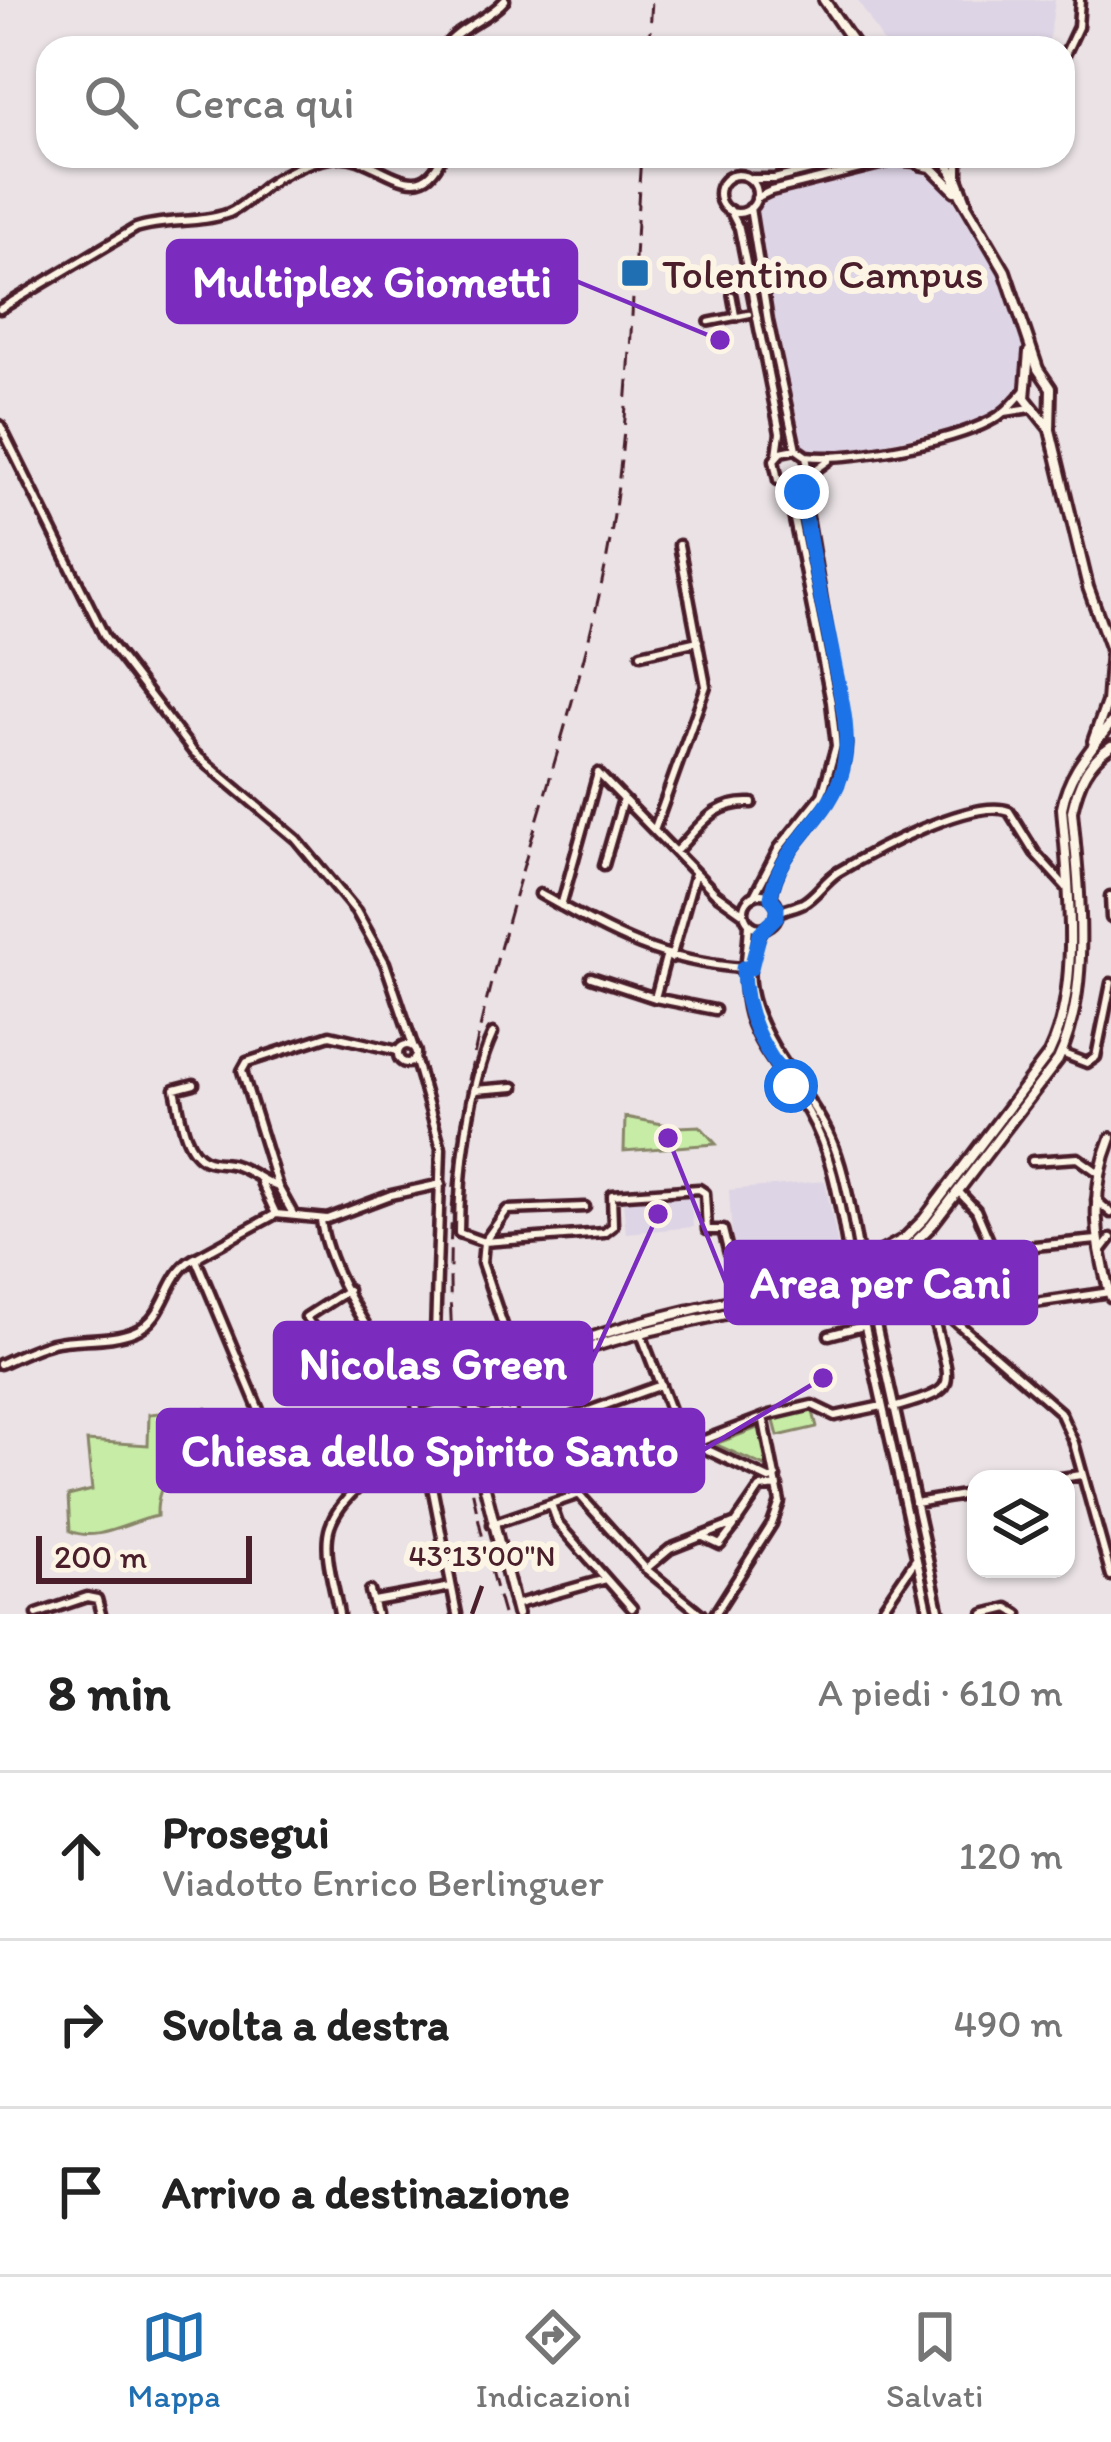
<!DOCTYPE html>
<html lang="it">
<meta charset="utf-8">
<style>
:root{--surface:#fff;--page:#f2f2f2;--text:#222;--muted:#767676;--line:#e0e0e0;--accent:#1f6fb2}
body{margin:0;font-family:Itim,sans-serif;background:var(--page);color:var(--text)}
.controls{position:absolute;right:36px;bottom:36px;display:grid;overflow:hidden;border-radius:24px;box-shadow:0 3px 9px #0004}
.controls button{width:108px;height:108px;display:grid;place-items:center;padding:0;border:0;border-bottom:3px solid var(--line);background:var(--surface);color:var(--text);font:60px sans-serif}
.scale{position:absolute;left:36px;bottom:30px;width:216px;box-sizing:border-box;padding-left:12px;border:6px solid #4a1f2b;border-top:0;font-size:33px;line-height:42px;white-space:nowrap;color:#4a1f2b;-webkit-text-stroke:9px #fcf5e5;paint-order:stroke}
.stop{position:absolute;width:36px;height:36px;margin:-27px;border:9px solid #1a73e8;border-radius:50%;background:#fff}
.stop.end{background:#1a73e8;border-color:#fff;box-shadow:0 3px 12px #0008}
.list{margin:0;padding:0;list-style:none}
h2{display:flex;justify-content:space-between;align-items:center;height:156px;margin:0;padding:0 48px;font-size:51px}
h2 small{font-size:39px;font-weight:400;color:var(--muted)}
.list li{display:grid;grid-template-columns:78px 1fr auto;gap:36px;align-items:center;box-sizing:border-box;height:168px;padding:0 48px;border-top:3px solid var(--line)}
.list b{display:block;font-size:45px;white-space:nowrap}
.list p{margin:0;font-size:39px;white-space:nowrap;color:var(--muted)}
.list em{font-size:39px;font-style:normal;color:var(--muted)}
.icon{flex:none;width:66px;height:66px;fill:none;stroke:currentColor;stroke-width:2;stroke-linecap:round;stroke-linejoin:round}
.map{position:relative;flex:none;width:1111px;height:1614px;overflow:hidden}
.search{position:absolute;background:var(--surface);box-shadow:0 3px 9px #0004;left:36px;right:36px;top:36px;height:132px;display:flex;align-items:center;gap:30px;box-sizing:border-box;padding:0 42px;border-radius:36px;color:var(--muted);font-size:45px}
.sheet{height:660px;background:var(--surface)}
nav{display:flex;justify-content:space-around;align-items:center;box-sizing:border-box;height:168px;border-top:3px solid var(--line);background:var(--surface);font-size:33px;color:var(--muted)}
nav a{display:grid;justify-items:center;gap:6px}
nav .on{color:var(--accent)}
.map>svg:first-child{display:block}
</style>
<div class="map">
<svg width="1111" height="1614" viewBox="0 0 1111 1614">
<rect width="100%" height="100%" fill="#eae2e5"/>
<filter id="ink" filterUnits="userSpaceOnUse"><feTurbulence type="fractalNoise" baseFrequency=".00833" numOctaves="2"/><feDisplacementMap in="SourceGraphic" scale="24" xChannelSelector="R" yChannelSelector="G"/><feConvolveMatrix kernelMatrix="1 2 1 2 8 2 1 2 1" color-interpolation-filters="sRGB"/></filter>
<g filter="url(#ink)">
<!-- built -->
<path fill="#ddd4e5" d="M 858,0 L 1055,0 L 1048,48 L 887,48 Z
M 896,164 L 909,164 L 939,179 L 992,254 L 1008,284 L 1024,337 L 1022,394 L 978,422 L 842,453 L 811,453 L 803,448 L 796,434 L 755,220 L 757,210 L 771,196 Z
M 825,1181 L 839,1251 L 829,1270 L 745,1292 L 732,1235 L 729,1190 Z
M 690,1194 L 693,1227 L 626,1233 L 623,1200 Z"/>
<!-- green -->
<path fill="#c6eca6" stroke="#888668" stroke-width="3" d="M 625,1117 L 678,1127 L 700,1126 L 716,1144 L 624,1151 Z
M 207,1408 L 223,1440 C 188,1460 156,1469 157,1516 C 128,1522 97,1543 70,1531 L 68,1496 L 92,1490 L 87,1441 L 148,1445 L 149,1414 Z
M 812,1408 L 817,1427 L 778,1436 L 773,1417 Z
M 760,1427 L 769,1468 L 715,1444 Z"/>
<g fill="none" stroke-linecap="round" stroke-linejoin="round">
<!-- pedestrian casing -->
<g stroke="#4a1f2b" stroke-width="14">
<path id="pedestrian" d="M 732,295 L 736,317
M 709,322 L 749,314"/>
</g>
<!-- minor casing -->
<g stroke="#4a1f2b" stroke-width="15">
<path id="minor" d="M 444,48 C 460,26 488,20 505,0
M 1063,59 L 1078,27 L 1080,0
M 958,156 L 958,178 L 967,201
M719 194a19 19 0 1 1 38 0a19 19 0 1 1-38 0Z
M 750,179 L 774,179 L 867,156
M 756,198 L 771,191 L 896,160 L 915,162
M 750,208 L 768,321 L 796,449
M 730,210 L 739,228 L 780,433 L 777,455
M 0,309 L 136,228 C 166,218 200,224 229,213 C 243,207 255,194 267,185 C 287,171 312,160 337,157 C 375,152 418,214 442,156
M 1005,412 L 1031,408
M 0,425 L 105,637 L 194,753 L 296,839 L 356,911 L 385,963 L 414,1048
M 806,456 C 851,461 949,442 990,421 C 1005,414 1014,402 1025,390
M 809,473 L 806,456 L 796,449 L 781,452 L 774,460 L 778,480 L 793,486 L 829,460
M 641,654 L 698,641
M 598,773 L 716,894 L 744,914
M 655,828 L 706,686 L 679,545
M 675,852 C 701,826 713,801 752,803
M 604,865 L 623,799
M 540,894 C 612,934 658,961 742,968
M744 911a17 17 0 1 1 34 0a17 17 0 1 1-34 0Z
M 754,896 L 779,848 L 822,795 L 836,746 L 831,702 L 787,485
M 1110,896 L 1111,918
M 771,897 C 781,834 840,821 846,744 L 802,482
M 561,906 L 598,773
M 777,913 C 786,908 795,907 803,903 C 816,896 825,880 838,872 C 871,852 973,797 1009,811 L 1035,853 L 1067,888
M 749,923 C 748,955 740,984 749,1016 C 761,1053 789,1080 808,1112 C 834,1157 840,1207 849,1257
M 764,927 C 713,1003 809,1081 834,1146 C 847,1180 852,1218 859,1254
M 671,958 L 695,873
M 591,977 L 655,998 L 715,1010
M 655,998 L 666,957
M 493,1033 C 468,1087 459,1173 459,1233 L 484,1242 L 604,1233 L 613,1226 L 612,1195 L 699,1189 L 705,1193 L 707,1230 L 723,1230 L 740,1298
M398 1054a9 9 0 1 1 18 0a9 9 0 1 1-18 0Z
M 1061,1053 L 1087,1063 L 1096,1057 L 1111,983
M 415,1058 L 441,1148 L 434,1366 L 424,1388
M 194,1084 L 175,1089 C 180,1110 183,1150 205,1160 C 214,1164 225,1162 234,1165 C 250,1170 262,1181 278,1187
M 475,1090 L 514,1087
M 1032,1161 L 1078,1158 L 1099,1173
M 261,1182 L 276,1214
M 958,1191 L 976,1210 L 993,1250 L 1097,1240
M 1096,1200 L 1111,1213
M 293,1214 L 278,1187 L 242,1071 L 247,1062 L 330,1035 L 398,1051
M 321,1220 C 326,1260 354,1309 377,1342 C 390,1361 405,1375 414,1396
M 919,1238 L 928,1289 L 940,1308 L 1060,1412 L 1074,1443 L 1111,1576
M 484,1242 L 482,1263 L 521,1378 L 511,1397 L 512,1416
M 484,1242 L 507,1210 L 585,1207
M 1101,1251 L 1111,1238
M 936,1262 L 996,1253
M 866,1279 L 940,1614
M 855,1282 L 929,1614
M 1001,1308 L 1110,1292
M 641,1334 L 685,1449
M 829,1335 L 863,1326
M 0,1364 C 17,1356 34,1348 52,1343 C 78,1337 110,1342 135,1331 C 170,1317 164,1270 199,1256
M 347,1385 L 306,1317 L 348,1290
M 415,1399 L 457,1614
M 498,1404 L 646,1569 L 701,1614
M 472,1405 L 450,1394 L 422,1403 L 414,1396 L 420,1389 L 446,1387 L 477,1392
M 893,1408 C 958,1389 953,1391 936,1327
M 259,1410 L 197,1262 L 199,1256 L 276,1214 L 327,1219 L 391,1195 L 441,1184
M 491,1414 L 515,1425
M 525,1434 L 661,1385
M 697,1445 L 769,1479 L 776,1477
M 1055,1479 L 1081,1475
M 575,1489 L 770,1415 L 812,1405 L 835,1416 L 882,1406
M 915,1503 L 976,1493
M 551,1504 L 558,1524 L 632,1608
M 492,1524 L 580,1494
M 701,1536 L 720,1545 L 734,1527
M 646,1569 L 670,1549 L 736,1523 L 760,1488 L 778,1486
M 370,1591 L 376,1614
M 374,1601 L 451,1587
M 514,1605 L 606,1579
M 37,1614 L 87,1597 L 97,1599 L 101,1614
M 339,1614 C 335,1589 322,1552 330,1527 C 342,1490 391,1463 421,1441
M 715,1614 L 772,1524 L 780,1502 L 764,1421
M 879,1614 L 916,1559
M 984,1614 L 1008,1608 L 1018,1614"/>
</g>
<!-- tertiary casing -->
<g stroke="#4a1f2b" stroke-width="16">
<path id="tertiary" d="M 1093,741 L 1107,702 L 1111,649
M843 1268a14 14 0 1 1 28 0a14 14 0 1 1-28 0Z
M 868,1259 L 904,1239 L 924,1219 L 1049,1054 C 1082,986 1068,882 1062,808 C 1069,772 1090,751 1111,723
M 870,1269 L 909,1248 L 932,1225 L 1058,1060 C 1092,989 1079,888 1072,811 C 1078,784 1087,762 1111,746
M472 1403a13 13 0 1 1 26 0a13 13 0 1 1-26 0Z
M 487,1390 C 541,1343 666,1315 738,1299 C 772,1291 815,1287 843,1266
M 498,1400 C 579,1321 745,1326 846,1277
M 473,1410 L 476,1452 L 517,1614"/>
</g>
<!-- secondary casing -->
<g stroke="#4a1f2b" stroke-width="16">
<path id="secondary" d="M 824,0 L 857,48
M 911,156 L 921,165 L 931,167 L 955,191
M 946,156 L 961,196 L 1005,271 L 1038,369 L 1051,388 L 1050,430 L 1088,587 L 1111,650
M 1029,352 L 1025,398 L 1049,428
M 1111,1138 C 1089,1193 1095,1241 1111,1297"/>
</g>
<!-- pedestrian -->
<use href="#pedestrian" stroke="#fcf5e5" stroke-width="4.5"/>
<!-- minor -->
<use href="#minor" stroke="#fcf5e5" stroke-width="6"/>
<!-- tertiary -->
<use href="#tertiary" stroke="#fcf5e5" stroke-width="8"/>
<!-- secondary -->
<use href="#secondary" stroke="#fcf5e5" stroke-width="8"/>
<!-- rail -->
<path stroke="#4a1f2b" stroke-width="3" stroke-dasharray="18 9" stroke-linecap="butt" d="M 649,48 L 652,0
M 503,1614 C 459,1463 438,1313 457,1156 C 480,967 559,777 600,591 C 631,454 631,297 641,156"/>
</g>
</g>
<g fill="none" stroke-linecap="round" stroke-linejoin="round" filter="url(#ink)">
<!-- route -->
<path stroke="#1a73e8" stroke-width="15" d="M 791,1086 C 763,1049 743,1015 743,968 L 751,968 L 760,933 L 777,916 L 777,906 L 771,898 C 778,845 831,820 843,769 C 851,735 842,701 835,667 C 824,609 809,551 802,492"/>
</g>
<!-- ticks -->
<path fill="none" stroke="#4a1f2b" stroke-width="4.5" d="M 472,1614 L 482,1586"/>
<!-- markers -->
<rect fill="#1f6fb2" stroke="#fcf5e5" stroke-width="4.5" x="620" y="258" width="30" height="30" rx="6"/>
<g text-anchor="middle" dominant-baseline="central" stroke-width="12" stroke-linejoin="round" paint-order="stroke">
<!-- poi labels -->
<g font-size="42" fill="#4a1f2b" stroke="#fcf5e5" text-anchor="start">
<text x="662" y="273">Tolentino Campus</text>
</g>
</g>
<g font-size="30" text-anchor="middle" fill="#4a1f2b" stroke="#fcf5e5" stroke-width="12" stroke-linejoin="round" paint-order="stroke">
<text x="482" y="1566">43°13'00"N</text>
</g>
<!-- callouts -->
<path fill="none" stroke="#7b2cbf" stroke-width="4.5" d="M720 340L576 281M668 1138L726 1283M658 1214L591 1363M823 1378L703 1450"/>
<g fill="#7b2cbf" stroke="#fcf5e5" stroke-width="4.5">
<circle cx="720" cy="340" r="12"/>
<circle cx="668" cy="1138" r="12"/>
<circle cx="658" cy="1214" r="12"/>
<circle cx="823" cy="1378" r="12"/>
</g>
<g fill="#7b2cbf" stroke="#7b2cbf" stroke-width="4.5">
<rect x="168" y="241" width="408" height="81" rx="12"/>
<rect x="726" y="1242" width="310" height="81" rx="12"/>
<rect x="275" y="1323" width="316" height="81" rx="12"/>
<rect x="158" y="1410" width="545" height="81" rx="12"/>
</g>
<g font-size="45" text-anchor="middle" font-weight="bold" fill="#fff">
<text x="372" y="297">Multiplex Giometti</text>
<text x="881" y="1298">Area per Cani</text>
<text x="433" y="1379">Nicolas Green</text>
<text x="430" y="1466">Chiesa dello Spirito Santo</text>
</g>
</svg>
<div class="controls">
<button><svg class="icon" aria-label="layers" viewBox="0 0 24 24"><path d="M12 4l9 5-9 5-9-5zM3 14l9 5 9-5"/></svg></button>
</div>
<div class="scale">200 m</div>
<div class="stop" style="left:791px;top:1086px"></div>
<div class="stop end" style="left:802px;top:492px"></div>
<div class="search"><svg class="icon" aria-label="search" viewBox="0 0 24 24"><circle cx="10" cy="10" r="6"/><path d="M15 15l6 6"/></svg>Cerca qui</div>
</div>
<section class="sheet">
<h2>8 min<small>A piedi · 610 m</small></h2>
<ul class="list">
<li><svg class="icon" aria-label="ahead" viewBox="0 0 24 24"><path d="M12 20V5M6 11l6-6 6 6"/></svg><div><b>Prosegui</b><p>Viadotto Enrico Berlinguer</p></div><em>120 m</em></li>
<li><svg class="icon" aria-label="right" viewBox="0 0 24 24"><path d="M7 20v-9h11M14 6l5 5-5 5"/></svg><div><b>Svolta a destra</b></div><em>490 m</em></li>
<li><svg class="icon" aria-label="arrive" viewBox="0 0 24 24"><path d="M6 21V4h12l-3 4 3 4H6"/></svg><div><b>Arrivo a destinazione</b></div></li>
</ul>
</section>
<nav>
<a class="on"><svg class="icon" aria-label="map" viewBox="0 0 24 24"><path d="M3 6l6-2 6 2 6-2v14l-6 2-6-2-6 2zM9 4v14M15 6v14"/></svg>Mappa</a>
<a><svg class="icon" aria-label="directions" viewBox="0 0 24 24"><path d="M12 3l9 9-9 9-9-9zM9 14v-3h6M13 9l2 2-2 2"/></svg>Indicazioni</a>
<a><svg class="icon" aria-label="saved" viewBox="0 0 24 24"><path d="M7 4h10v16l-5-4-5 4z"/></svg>Salvati</a>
</nav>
